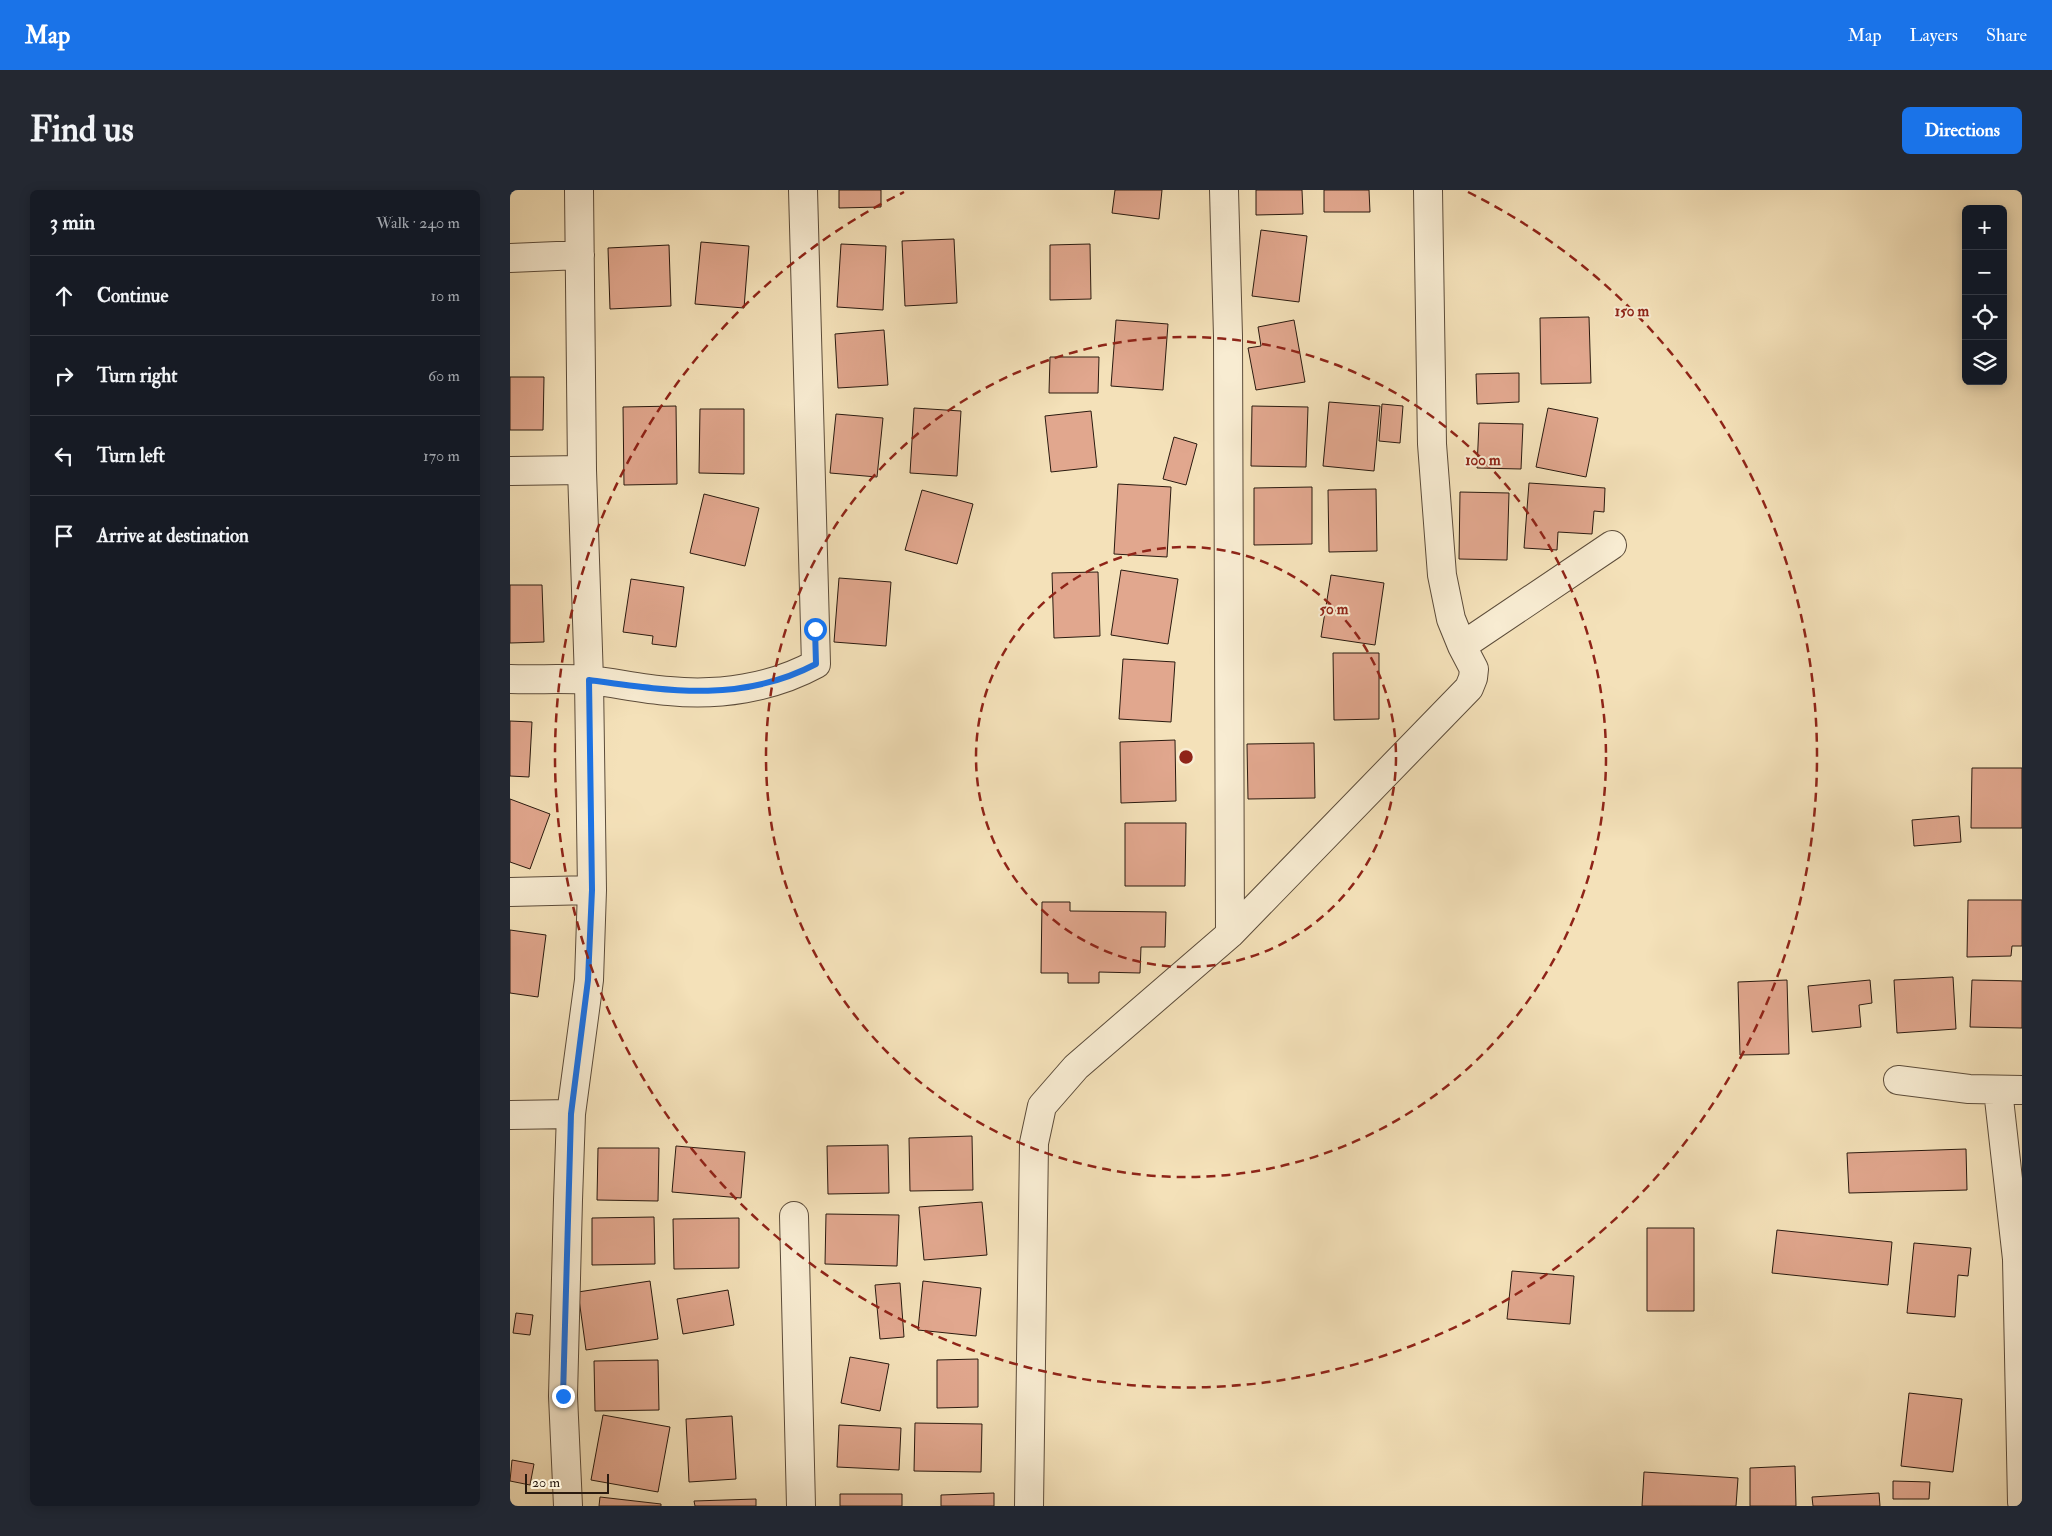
<!DOCTYPE html>
<meta charset="utf-8">
<style>
:root{--surface:#171b24;--page:#242831;--text:#f1f3f6;--muted:#9ea1a6;--line:#363941;--accent:#1a73e8}
body{margin:0;font-family:"IM FELL Double Pica",serif;background:var(--page);color:var(--text)}
.controls{position:absolute;right:15px;top:15px;display:grid;overflow:hidden;border-radius:8px;box-shadow:0 2px 12px #0003}
.controls button{width:45px;height:45px;display:grid;place-items:center;padding:0;border:0;border-bottom:1px solid var(--line);background:var(--surface);color:var(--text);font:25px sans-serif}
.scale{position:absolute;left:15px;bottom:12px;width:84px;box-sizing:border-box;padding-left:5px;border:2px solid #2a1a0f;border-top:0;font-size:14px;line-height:18px;white-space:nowrap;color:#2a1a0f;-webkit-text-stroke:4px #f8ecd2;paint-order:stroke}
.stop{position:absolute;width:15px;height:15px;margin:-11px;border:4px solid #1a73e8;border-radius:50%;background:#fff}
.stop.end{background:#1a73e8;border-color:#fff;box-shadow:0 1px 5px #0008}
.list{margin:0;padding:0;list-style:none}
h2{display:flex;justify-content:space-between;align-items:center;height:65px;margin:0;padding:0 20px;font-size:21px}
h2 small{font-size:16px;font-weight:400;color:var(--muted)}
.list li{display:grid;grid-template-columns:32px 1fr auto;gap:15px;align-items:center;box-sizing:border-box;height:80px;padding:0 20px;border-top:1px solid var(--line)}
.list b{display:block;font-size:19px;white-space:nowrap}
.list em{font-size:16px;font-style:normal;color:var(--muted)}
.icon{flex:none;width:28px;height:28px;fill:none;stroke:currentColor;stroke-width:2;stroke-linecap:round;stroke-linejoin:round}
.map{position:relative;flex:none;width:1512px;height:1316px;overflow:hidden;border-radius:8px}
header{display:flex;align-items:center;gap:30px;box-sizing:border-box;height:70px;padding:0 25px;background:var(--accent);color:#fff}
header strong{font-size:24px}
nav{display:flex;gap:28px;margin-inline-start:auto;font-size:18px}
.intro{display:flex;align-items:center;justify-content:space-between;box-sizing:border-box;height:120px;padding:0 30px}
h1{margin:0;font-size:35px}
.button{padding:12px 22px;border-radius:8px;background:var(--accent);color:#fff;font-size:18px;font-weight:700}
main{display:flex;gap:30px;padding:0 30px}
aside{flex:1;background:var(--surface);border-radius:8px;box-shadow:0 2px 12px #0003}
.map>svg:first-child{display:block}
</style>
<header>
<strong>Map</strong>
<nav><a>Map</a><a>Layers</a><a>Share</a></nav>
</header>
<div class="intro"><h1>Find us</h1><a class="button">Directions</a></div>
<main>
<aside>
<h2>3 min<small>Walk · 240 m</small></h2>
<ul class="list">
<li><svg class="icon" aria-label="ahead" viewBox="0 0 24 24"><path d="M12 20V5M6 11l6-6 6 6"/></svg><div><b>Continue</b></div><em>10 m</em></li>
<li><svg class="icon" aria-label="right" viewBox="0 0 24 24"><path d="M7 20v-9h11M14 6l5 5-5 5"/></svg><div><b>Turn right</b></div><em>60 m</em></li>
<li><svg class="icon" aria-label="left" viewBox="0 0 24 24"><path d="M17 20v-9H6M10 6l-5 5 5 5"/></svg><div><b>Turn left</b></div><em>170 m</em></li>
<li><svg class="icon" aria-label="arrive" viewBox="0 0 24 24"><path d="M6 21V4h12l-3 4 3 4H6"/></svg><div><b>Arrive at destination</b></div></li>
</ul>
</aside>
<div class="map">
<svg width="1512" height="1316" viewBox="0 0 1512 1316">
<rect width="100%" height="100%" fill="#f4e1b9"/>
<filter id="stains"><feTurbulence type="fractalNoise" baseFrequency=".004" numOctaves="4"/><feColorMatrix values="0 0 0 0 .2 0 0 0 0 .09 0 0 0 0 .02 0 0 0 .5 -.17"/></filter>
<radialGradient id="worn" r=".72"><stop offset=".6" stop-color="#630" stop-opacity="0"/><stop offset="1" stop-color="#630" stop-opacity=".3"/></radialGradient>
<!-- building -->
<path fill="#e1a78e" stroke="#2a1a0f" d="M 329,0 L 371,0 L 371,17 L 329,18 Z
M 605,0 L 652,0 L 649,29 L 602,23 Z
M 746,0 L 792,0 L 793,24 L 746,25 Z
M 814,0 L 859,0 L 860,22 L 814,22 Z
M 751,40 L 797,46 L 789,112 L 742,106 Z
M 444,49 L 447,113 L 395,116 L 392,51 Z
M 191,52 L 239,56 L 234,118 L 185,114 Z
M 331,54 L 376,56 L 373,120 L 327,117 Z
M 580,54 L 581,109 L 540,110 L 540,55 Z
M 159,55 L 161,116 L 100,119 L 98,58 Z
M 1079,127 L 1081,193 L 1031,194 L 1030,128 Z
M 606,130 L 658,134 L 653,200 L 601,196 Z
M 784,130 L 795,192 L 746,200 L 738,158 L 751,156 L 748,137 Z
M 374,140 L 378,195 L 328,198 L 325,144 Z
M 540,167 L 589,167 L 588,203 L 539,203 Z
M 1009,183 L 1009,212 L 967,214 L 966,184 Z
M 0,187 L 34,187 L 33,240 L 0,240 Z
M 819,212 L 870,216 L 864,281 L 813,276 Z
M 872,214 L 893,216 L 890,253 L 869,251 Z
M 166,216 L 167,294 L 114,295 L 113,217 Z
M 742,216 L 798,217 L 796,277 L 741,276 Z
M 404,218 L 451,221 L 447,286 L 400,283 Z
M 1038,218 L 1088,228 L 1076,287 L 1026,277 Z
M 190,219 L 234,219 L 234,284 L 189,283 Z
M 581,221 L 587,277 L 541,282 L 535,226 Z
M 326,224 L 373,228 L 367,287 L 320,283 Z
M 969,233 L 1013,234 L 1011,279 L 967,278 Z
M 664,247 L 687,254 L 676,295 L 653,289 Z
M 1019,293 L 1095,298 L 1094,322 L 1084,321 L 1082,344 L 1048,342 L 1047,360 L 1014,358 Z
M 608,294 L 661,297 L 657,367 L 604,364 Z
M 802,297 L 802,354 L 744,355 L 744,298 Z
M 866,299 L 867,361 L 819,362 L 818,300 Z
M 412,300 L 463,314 L 447,374 L 395,360 Z
M 950,302 L 999,303 L 997,370 L 949,369 Z
M 194,304 L 249,318 L 235,376 L 180,363 Z
M 611,380 L 668,389 L 658,454 L 601,445 Z
M 588,382 L 590,446 L 544,448 L 542,383 Z
M 821,385 L 874,393 L 865,455 L 811,447 Z
M 329,388 L 381,392 L 376,456 L 324,452 Z
M 121,389 L 174,397 L 166,457 L 142,454 L 143,446 L 113,442 Z
M 0,395 L 32,395 L 34,452 L 0,453 Z
M 823,463 L 869,463 L 869,529 L 824,530 Z
M 613,469 L 665,472 L 661,532 L 609,529 Z
M 0,531 L 22,532 L 19,587 L 0,586 Z
M 665,550 L 666,611 L 611,613 L 610,552 Z
M 804,553 L 805,608 L 738,609 L 737,554 Z
M 1462,578 L 1512,578 L 1512,638 L 1461,638 Z
M 0,609 L 40,624 L 20,679 L 0,672 Z
M 1449,626 L 1451,652 L 1404,656 L 1402,630 Z
M 615,633 L 676,633 L 675,696 L 615,696 Z
M 1458,710 L 1512,710 L 1512,756 L 1502,756 L 1501,766 L 1457,767 Z
M 532,712 L 560,712 L 560,721 L 656,722 L 655,757 L 631,757 L 630,783 L 589,782 L 589,793 L 558,793 L 558,783 L 531,783 Z
M 0,740 L 36,745 L 28,807 L 0,803 Z
M 1443,787 L 1446,839 L 1387,843 L 1384,790 Z
M 1277,790 L 1279,864 L 1230,865 L 1228,792 Z
M 1360,790 L 1362,813 L 1349,815 L 1351,837 L 1302,842 L 1298,796 Z
M 1462,790 L 1512,791 L 1512,838 L 1460,837 Z
M 462,946 L 463,1000 L 400,1001 L 399,948 Z
M 378,955 L 379,1003 L 318,1004 L 317,956 Z
M 166,956 L 235,962 L 231,1008 L 162,1002 Z
M 88,958 L 149,958 L 148,1011 L 87,1010 Z
M 1456,959 L 1457,1000 L 1339,1003 L 1337,963 Z
M 472,1012 L 477,1065 L 414,1070 L 409,1017 Z
M 316,1024 L 389,1025 L 387,1076 L 315,1074 Z
M 144,1027 L 145,1074 L 82,1075 L 82,1028 Z
M 229,1028 L 229,1078 L 164,1079 L 163,1029 Z
M 1137,1038 L 1184,1038 L 1184,1121 L 1137,1121 Z
M 1267,1040 L 1382,1052 L 1378,1095 L 1262,1083 Z
M 1404,1053 L 1461,1058 L 1458,1086 L 1448,1085 L 1445,1127 L 1397,1123 Z
M 1002,1081 L 1064,1086 L 1060,1134 L 997,1129 Z
M 140,1091 L 148,1149 L 76,1160 L 68,1102 Z
M 413,1091 L 471,1098 L 466,1146 L 408,1140 Z
M 390,1093 L 394,1147 L 370,1149 L 365,1095 Z
M 218,1100 L 224,1135 L 173,1144 L 167,1109 Z
M 6,1123 L 23,1125 L 20,1145 L 3,1143 Z
M 340,1167 L 379,1174 L 370,1221 L 331,1213 Z
M 468,1169 L 468,1217 L 427,1218 L 427,1170 Z
M 148,1170 L 149,1220 L 85,1221 L 84,1171 Z
M 1399,1203 L 1452,1209 L 1443,1282 L 1391,1276 Z
M 93,1225 L 160,1237 L 148,1302 L 81,1290 Z
M 222,1226 L 226,1289 L 179,1292 L 176,1229 Z
M 405,1233 L 472,1234 L 471,1282 L 404,1281 Z
M 329,1235 L 391,1238 L 389,1280 L 327,1277 Z
M 2,1270 L 24,1274 L 20,1295 L 0,1291 Z
M 1285,1276 L 1286,1316 L 1240,1316 L 1240,1278 Z
M 1134,1282 L 1228,1288 L 1226,1316 L 1132,1316 Z
M 1383,1291 L 1420,1292 L 1419,1309 L 1383,1309 Z
M 484,1303 L 484,1316 L 431,1316 L 431,1305 Z
M 1369,1303 L 1370,1316 L 1303,1316 L 1302,1307 Z
M 330,1304 L 392,1304 L 392,1316 L 330,1316 Z
M 90,1307 L 151,1314 L 151,1316 L 89,1316 Z
M 246,1309 L 246,1316 L 185,1316 L 184,1311 Z"/>
<g fill="none" stroke-linecap="round" stroke-linejoin="round">
<!-- street casing -->
<g stroke="#5c4c3a" stroke-width="30">
<path id="street" d="M 714,0 L 718,146 L 720,744
M 0,68 L 70,65
M 0,281 L 72,280
M 952,456 L 1102,355
M 0,489 C 26,490 54,488 80,490 C 106,493 132,499 159,501 C 209,506 262,498 306,474 L 293,0
M 0,702 L 82,700
M 1388,890 L 1459,899 L 1512,900
M 1488,900 L 1507,1069 L 1512,1312
M 0,925 L 61,924
M 284,1026 L 291,1316
M 58,1316 L 53,1206 L 58,1010 L 61,924 L 79,790 L 82,700 L 79,490 L 72,280 L 69,0
M 519,1316 L 524,953 L 532,916 L 566,877 L 720,744 L 959,498 L 963,488 L 964,479 L 952,456 L 941,429 L 932,385 L 922,254 L 918,0"/>
</g>
<!-- street -->
<use href="#street" stroke="#f8ecd2" stroke-width="28"/>
</g>
<g fill="none" stroke-linecap="round" stroke-linejoin="round">
<!-- route -->
<path stroke="#1a73e8" stroke-width="6" d="M 53,1206 L 61,924 L 78,790 L 82,700 L 79,490 C 158,501 232,513 306,474 L 305,439"/>
</g>
<!-- distance rings -->
<g fill="none" stroke="#8f2418" stroke-width="2.5" stroke-dasharray="9 6">
<circle cx="676" cy="567" r="210"/>
<circle cx="676" cy="567" r="420"/>
<path d="M958 2A631 631 0 1 1 394 2"/>
</g>
<circle cx="676" cy="567" r="8" fill="#8f2418" stroke="#f8ecd2" stroke-width="2.5"/>
<g font-size="15" text-anchor="middle" font-weight="bold" fill="#8f2418" stroke="#f8ecd2" stroke-width="4" stroke-linejoin="round" paint-order="stroke">
<text x="1122" y="126">150 m</text>
<text x="973" y="275">100 m</text>
<text x="824" y="424">50 m</text>
</g>
<rect width="100%" height="100%" filter="url(#stains)"/>
<rect width="100%" height="100%" fill="url(#worn)"/>
</svg>
<div class="controls">
<button>+</button>
<button>−</button>
<button><svg class="icon" aria-label="locate" viewBox="0 0 24 24"><circle cx="12" cy="12" r="6"/><path d="M12 2v4M12 18v4M2 12h4M18 12h4"/></svg></button>
<button><svg class="icon" aria-label="layers" viewBox="0 0 24 24"><path d="M12 4l9 5-9 5-9-5zM3 14l9 5 9-5"/></svg></button>
</div>
<div class="scale">20 m</div>
<div class="stop" style="left:305px;top:439px"></div>
<div class="stop end" style="left:53px;top:1206px"></div>
</div>
</main>
